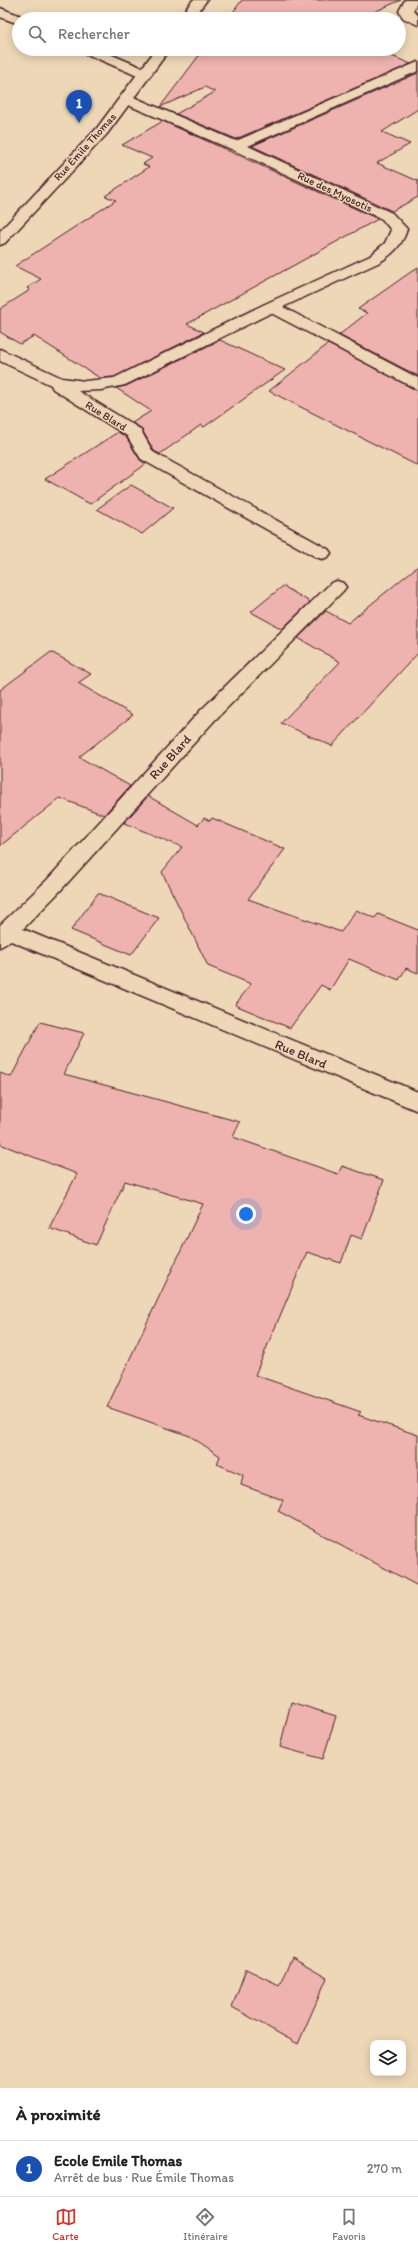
<!DOCTYPE html>
<html lang="fr">
<meta charset="utf-8">
<style>
:root{--surface:#fff;--page:#f2f2f2;--text:#222;--muted:#767676;--line:#e0e0e0;--accent:#d93025}
body{margin:0;font-family:Itim,sans-serif;background:var(--page);color:var(--text)}
.controls{position:absolute;right:12px;bottom:12px;display:grid;overflow:hidden;border-radius:8px;box-shadow:0 2px 10px #0003}
.controls button{width:36px;height:36px;display:grid;place-items:center;padding:0;border:0;border-bottom:1px solid var(--line);background:var(--surface);color:var(--text);font:20px sans-serif}
.you{position:absolute;left:246px;top:1214px;width:14px;height:14px;margin:-10px;border:3px solid #fff;border-radius:50%;background:#1a73e8;box-shadow:0 0 0 6px #1a73e833}
.badge{display:grid;place-items:center;width:26px;height:26px;border-radius:50%;background:var(--accent);color:#fff;font-size:13px;font-weight:700}
.pin{position:absolute;translate:-50% -33px;filter:drop-shadow(0 1px 2px #0008)}
.pin::after{content:'';position:absolute;top:21px;width:14px;height:12px;background:inherit;clip-path:polygon(0 0,100% 0,50% 100%)}
.list{margin:0;padding:0;list-style:none}
h2{display:flex;justify-content:space-between;align-items:center;height:52px;margin:0;padding:0 16px;font-size:17px}
h2 small{font-size:13px;font-weight:400;color:var(--muted)}
.list li{display:grid;grid-template-columns:26px 1fr auto;gap:12px;align-items:center;box-sizing:border-box;height:56px;padding:0 16px;border-top:1px solid var(--line)}
.list b{display:block;font-size:15px;white-space:nowrap}
.list p{margin:0;font-size:13px;white-space:nowrap;color:var(--muted)}
.list em{font-size:13px;font-style:normal;color:var(--muted)}
.icon{flex:none;width:22px;height:22px;fill:none;stroke:currentColor;stroke-width:2;stroke-linecap:round;stroke-linejoin:round}
.map{position:relative;flex:none;width:418px;height:2088px;overflow:hidden}
.search{position:absolute;background:var(--surface);box-shadow:0 2px 10px #0003;left:12px;right:12px;top:12px;height:44px;display:flex;align-items:center;gap:10px;box-sizing:border-box;padding:0 14px;border-radius:22px;color:var(--muted);font-size:15px}
.sheet{height:108px;background:var(--surface)}
nav{display:flex;justify-content:space-around;align-items:center;box-sizing:border-box;height:56px;border-top:1px solid var(--line);background:var(--surface);font-size:11px;color:var(--muted)}
nav a{display:grid;justify-items:center;gap:2px}
nav .on{color:var(--accent)}
.map>svg:first-child{display:block}
</style>
<div class="map">
<svg width="418" height="2088" viewBox="0 0 418 2088">
<rect width="100%" height="100%" fill="#edd7b6"/>
<filter id="ink" filterUnits="userSpaceOnUse"><feTurbulence type="fractalNoise" baseFrequency=".025" numOctaves="2"/><feDisplacementMap in="SourceGraphic" scale="8" xChannelSelector="R" yChannelSelector="G"/><feConvolveMatrix kernelMatrix="1 2 1 2 8 2 1 2 1" color-interpolation-filters="sRGB"/></filter>
<g filter="url(#ink)">
<!-- building -->
<path fill="#eeb3af" stroke="#4a1f2b" d="M 242,0 L 401,0 L 358,19 L 228,19 Z
M 204,49 L 375,49 L 411,64 L 236,139 L 176,114 L 215,92 L 205,87 L 160,107 Z
M 418,73 L 418,109 L 382,132 L 410,144 L 377,163 L 418,181 L 418,197 L 392,211 L 252,146 Z
M 163,121 L 378,219 L 187,324 L 204,332 L 114,377 L 100,378 L 34,336 L 20,344 L 0,332 L 0,309 L 30,290 L 27,288 L 41,279 L 15,266 L 116,200 L 105,196 L 149,167 L 143,164 L 152,158 L 122,145 Z
M 418,267 L 418,376 L 339,335 L 367,313 L 358,309 Z
M 220,340 L 285,370 L 204,427 L 201,425 L 160,454 L 154,451 L 141,428 L 132,423 L 151,411 L 116,388 L 126,386 Z
M 328,344 L 418,391 L 418,466 L 269,391 Z
M 118,432 L 126,437 L 140,460 L 146,464 L 90,504 L 45,479 Z
M 131,485 L 173,508 L 142,534 L 97,509 Z
M 418,566 L 418,653 L 332,746 L 281,723 L 340,662 L 298,638 L 326,611 L 348,623 Z
M 283,586 L 310,602 L 282,629 L 251,612 Z
M 51,652 L 91,674 L 78,683 L 133,715 L 79,757 L 130,786 L 104,815 L 60,798 L 0,846 L 0,690 Z
M 148,796 L 198,825 L 204,818 L 210,821 L 212,818 L 285,849 L 248,899 L 341,932 L 356,910 L 375,918 L 378,914 L 418,930 L 418,973 L 406,968 L 399,980 L 349,959 L 330,990 L 321,985 L 290,1028 L 235,1005 L 251,984 L 208,966 L 162,872 L 182,847 L 124,823 Z
M 98,893 L 159,918 L 131,955 L 71,930 Z
M 40,1022 L 84,1033 L 64,1074 L 240,1122 L 233,1137 L 338,1174 L 342,1166 L 384,1180 L 362,1239 L 351,1235 L 341,1263 L 307,1252 L 255,1375 L 361,1412 L 358,1415 L 418,1435 L 418,1586 L 278,1511 L 283,1500 L 241,1485 L 243,1475 L 217,1464 L 220,1456 L 190,1436 L 107,1407 L 203,1204 L 125,1181 L 96,1245 L 49,1228 L 77,1174 L 0,1144 L 0,1073 L 11,1077 Z
M 291,1702 L 336,1716 L 323,1759 L 280,1747 Z
M 292,1958 L 327,1978 L 298,2044 L 232,2007 L 246,1969 L 279,1985 Z"/>
<g fill="none" stroke-linecap="round" stroke-linejoin="round">
<!-- minor casing -->
<g stroke="#4a1f2b" stroke-width="3">
<path id="minor" d="M 405,0 L 418,0 L 413,11 L 418,15 L 418,25 L 403,18 L 399,11 Z
M 0,8 L 24,17 L 25,19 L 19,19 L 19,24 L 0,17 Z
M 80,49 L 98,49 L 150,71 L 152,74 L 145,78 L 140,77 L 82,52 Z
M 418,62 L 418,71 L 248,146 L 392,213 L 407,229 C 403,244 393,254 380,262 L 283,307 L 418,378 L 418,390 L 271,313 L 125,385 L 101,390 L 78,391 L 140,429 L 153,452 L 328,549 L 331,553 L 328,557 L 322,559 L 316,557 L 141,459 L 127,436 L 53,389 L 51,385 L 0,361 L 0,349 L 62,378 L 85,381 L 114,378 L 265,304 L 370,256 L 385,243 L 391,230 L 382,219 L 231,149 L 121,102 L 119,99 L 121,96 L 131,96 L 236,141 Z
M 337,581 L 343,583 L 346,587 L 343,591 L 214,721 L 61,890 L 23,929 L 418,1092 L 418,1111 L 11,941 L 0,947 L 0,925 L 47,880 L 200,711 L 331,583 Z"/>
</g>
<!-- tertiary casing -->
<g stroke="#4a1f2b" stroke-width="3">
<path id="tertiary" d="M 193,0 L 207,0 L 192,19 L 178,19 Z
M 156,49 L 170,49 L 107,134 L 5,243 L 0,245 L 0,231 L 97,128 Z"/>
</g>
<!-- minor -->
<use href="#minor" fill="#edd7b6" fill-rule="evenodd"/>
<!-- tertiary -->
<use href="#tertiary" fill="#edd7b6" fill-rule="evenodd"/>
</g>
</g>
<g text-anchor="middle" dominant-baseline="central" stroke-width="3" stroke-linejoin="round" paint-order="stroke">
<!-- far-street labels -->
<g font-size="11" fill="#4a1f2b" stroke="#edd7b6">
<text transform="translate(85 147) rotate(-48)">Rue Émile Thomas</text>
<text transform="translate(335 192) rotate(25)">Rue des Myosotis</text>
<text transform="translate(106 416) rotate(32)">Rue Blard</text>
</g>
<!-- street labels -->
<g font-size="13" fill="#4a1f2b" stroke="#edd7b6">
<text transform="translate(170 757) rotate(-48)">Rue Blard</text>
<text transform="translate(301 1054) rotate(23)">Rue Blard</text>
</g>
</g>
</svg>
<div class="controls">
<button><svg class="icon" aria-label="layers" viewBox="0 0 24 24"><path d="M12 4l9 5-9 5-9-5zM3 14l9 5 9-5"/></svg></button>
</div>
<div class="you"></div>
<div class="pin badge" style="left:79px;top:123px;background:#1a4fb4">1</div>
<div class="search"><svg class="icon" aria-label="search" viewBox="0 0 24 24"><circle cx="10" cy="10" r="6"/><path d="M15 15l6 6"/></svg>Rechercher</div>
</div>
<section class="sheet">
<h2>À proximité<small></small></h2>
<ul class="list">
<li><span class="badge" style="background:#1a4fb4">1</span><div><b>Ecole Emile Thomas</b><p>Arrêt de bus · Rue Émile Thomas</p></div><em>270 m</em></li>
</ul>
</section>
<nav>
<a class="on"><svg class="icon" aria-label="map" viewBox="0 0 24 24"><path d="M3 6l6-2 6 2 6-2v14l-6 2-6-2-6 2zM9 4v14M15 6v14"/></svg>Carte</a>
<a><svg class="icon" aria-label="directions" viewBox="0 0 24 24"><path d="M12 3l9 9-9 9-9-9zM9 14v-3h6M13 9l2 2-2 2"/></svg>Itinéraire</a>
<a><svg class="icon" aria-label="saved" viewBox="0 0 24 24"><path d="M7 4h10v16l-5-4-5 4z"/></svg>Favoris</a>
</nav>
